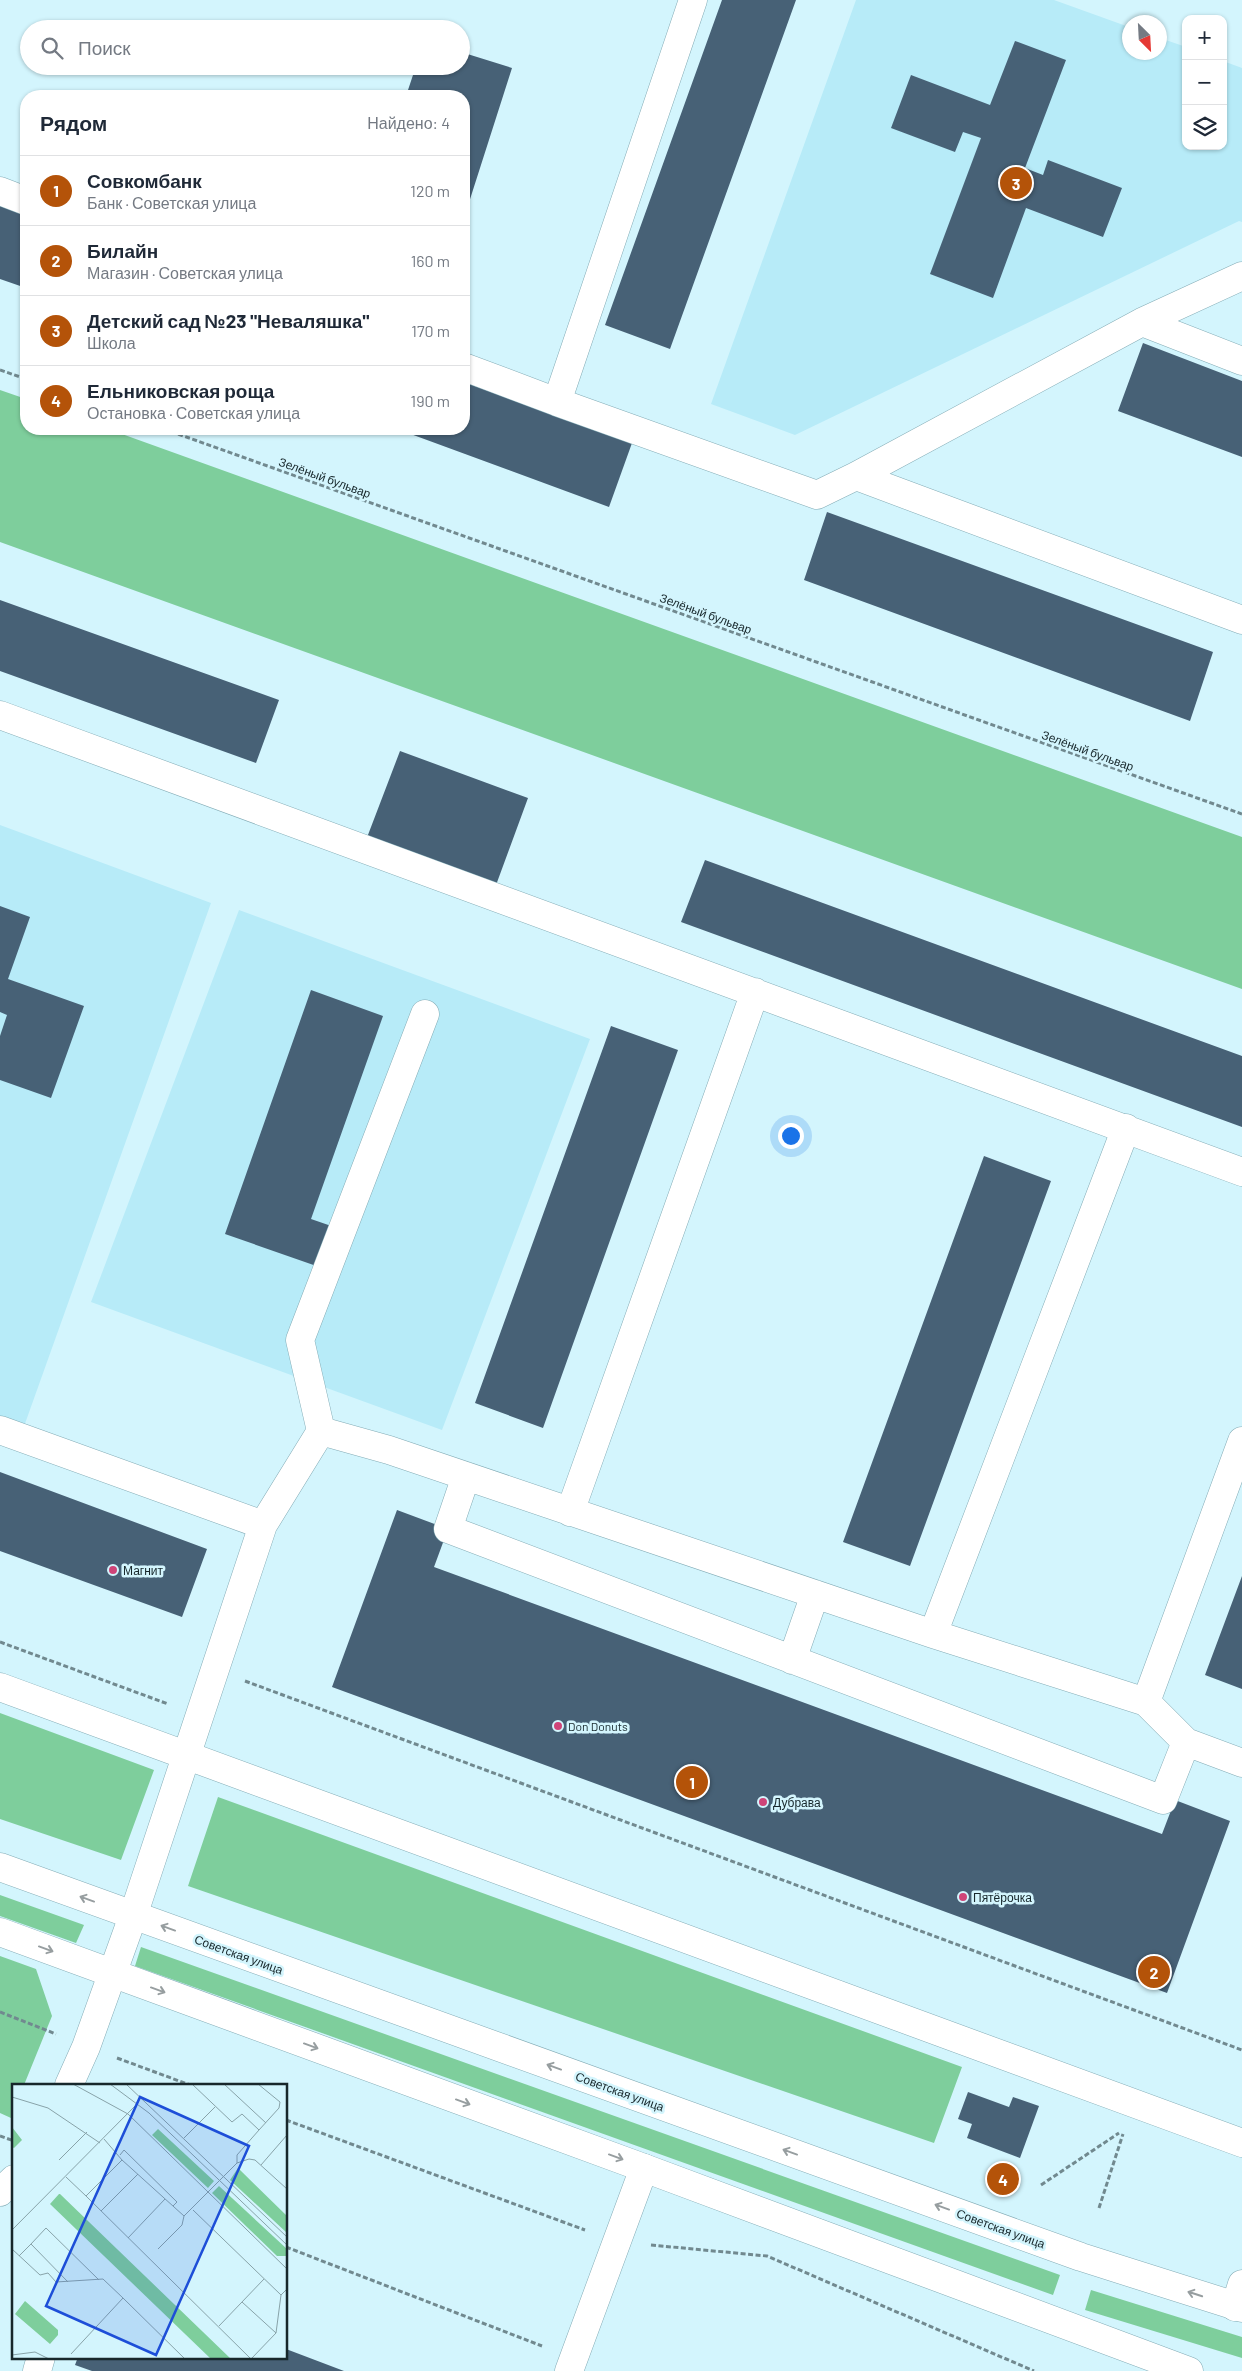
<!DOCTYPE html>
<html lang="ru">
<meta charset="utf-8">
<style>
:root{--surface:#fff;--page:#f2f2f3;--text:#1f2937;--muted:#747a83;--line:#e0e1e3;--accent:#b45309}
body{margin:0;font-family:Barlow,sans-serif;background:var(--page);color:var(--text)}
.controls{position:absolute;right:15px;top:15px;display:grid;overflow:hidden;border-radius:10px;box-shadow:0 1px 4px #0004}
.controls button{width:45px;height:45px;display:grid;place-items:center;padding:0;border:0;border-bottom:1px solid var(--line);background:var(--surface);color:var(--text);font:25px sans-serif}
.compass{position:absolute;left:1122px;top:15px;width:45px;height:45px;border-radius:50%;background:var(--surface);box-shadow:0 1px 4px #0004;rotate:156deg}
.you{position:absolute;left:790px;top:1135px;width:18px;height:18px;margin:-12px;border:4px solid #fff;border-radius:50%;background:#1a73e8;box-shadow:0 0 0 8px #1a73e833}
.badge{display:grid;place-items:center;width:32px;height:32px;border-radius:50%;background:var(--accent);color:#fff;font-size:16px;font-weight:700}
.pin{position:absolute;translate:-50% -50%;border:2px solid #fff;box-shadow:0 1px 5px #0006}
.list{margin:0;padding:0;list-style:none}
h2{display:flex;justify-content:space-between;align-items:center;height:65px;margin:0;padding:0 20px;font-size:21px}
h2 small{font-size:16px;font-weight:400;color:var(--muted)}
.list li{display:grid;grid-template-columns:32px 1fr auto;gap:15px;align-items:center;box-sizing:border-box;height:70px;padding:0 20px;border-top:1px solid var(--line)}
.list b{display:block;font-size:19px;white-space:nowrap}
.list p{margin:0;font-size:16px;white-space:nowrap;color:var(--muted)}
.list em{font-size:16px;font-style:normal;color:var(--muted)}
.icon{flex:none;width:28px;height:28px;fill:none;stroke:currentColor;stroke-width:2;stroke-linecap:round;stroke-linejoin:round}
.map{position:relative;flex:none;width:1242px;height:2371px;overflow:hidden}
.search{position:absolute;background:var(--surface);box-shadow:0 1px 4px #0004;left:20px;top:20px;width:450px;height:55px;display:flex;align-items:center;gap:12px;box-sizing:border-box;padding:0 18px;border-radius:28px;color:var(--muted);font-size:19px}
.panel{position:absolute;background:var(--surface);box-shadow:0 1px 4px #0004;left:20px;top:90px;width:450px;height:345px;border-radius:20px}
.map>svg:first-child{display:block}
</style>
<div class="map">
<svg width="1242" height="2371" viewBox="0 0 1242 2371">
<rect width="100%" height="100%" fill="#d3f5fd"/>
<!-- built -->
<path fill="#b7ebf8" d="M 856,0 L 1054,0 L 1129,27 L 1130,52 L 1160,52 L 1160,38 L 1186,47 L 1186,146 L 1223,146 L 1223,61 L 1242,68 L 1242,222 L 1239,221 L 795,435 L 711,404 Z
M 0,825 L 211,903 L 22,1432 L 0,1423 Z
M 239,910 L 590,1039 L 442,1430 L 91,1302 Z"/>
<!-- green -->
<path fill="#7ece9c" d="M 0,390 L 26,399 L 26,429 L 108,429 L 1242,837 L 1242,989 L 0,542 Z
M 0,1713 L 154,1770 L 121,1860 L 0,1819 Z
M 218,1797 L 962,2067 L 934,2143 L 188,1886 Z
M 0,1895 L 84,1925 L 76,1943 L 0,1916 Z
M 141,1947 L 1060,2275 L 1053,2295 L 135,1966 Z
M 0,1956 L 36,1969 L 52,2016 L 24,2085 L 14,2085 L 14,2112 L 11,2118 L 0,2113 Z
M 1091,2290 L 1242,2337 L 1242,2358 L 1085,2310 Z"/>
<!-- building -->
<path fill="#476176" d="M 722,0 L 796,0 L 670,349 L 605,325 Z
M 1015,41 L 1066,60 L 1025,168 L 1043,175 L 1048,160 L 1122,188 L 1103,237 L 1026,208 L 993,298 L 930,274 L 981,138 L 963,132 L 955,152 L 891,128 L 911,75 L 990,105 Z
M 461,52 L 512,68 L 464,218 L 464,96 L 406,96 L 416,66 L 461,66 Z
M 0,202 L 26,212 L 26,288 L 0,279 Z
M 1143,343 L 1242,381 L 1242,457 L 1118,411 Z
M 464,382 L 632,443 L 609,507 L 397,429 L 464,429 Z
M 827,512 L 1213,652 L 1190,721 L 804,580 Z
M 0,600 L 279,700 L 256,763 L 0,671 Z
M 400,751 L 528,798 L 492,896 L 363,848 Z
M 705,860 L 1242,1056 L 1242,1127 L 681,922 Z
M 0,906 L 30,917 L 8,979 L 84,1006 L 51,1098 L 0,1080 L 0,1036 L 7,1015 L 0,1012 Z
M 311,990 L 383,1016 L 311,1219 L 340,1229 L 325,1269 L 225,1234 Z
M 611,1026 L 678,1050 L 543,1428 L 475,1403 Z
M 984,1156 L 1051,1181 L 910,1566 L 843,1542 Z
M 0,1472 L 207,1549 L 182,1617 L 0,1551 Z
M 397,1510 L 448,1529 L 434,1567 L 1162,1834 L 1175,1800 L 1230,1821 L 1167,1993 L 332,1687 Z
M 1242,1576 L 1242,1689 L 1205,1675 Z
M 968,2092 L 1009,2107 L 1013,2097 L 1039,2106 L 1020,2158 L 967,2138 L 972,2124 L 958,2119 Z
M 286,2349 L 344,2371 L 92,2371 L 75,2365 L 78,2357 L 286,2357 Z"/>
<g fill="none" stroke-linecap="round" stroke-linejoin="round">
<!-- minor casing -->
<g stroke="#84acb6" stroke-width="29">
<path id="minor" d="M 0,191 L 26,201
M 1142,322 L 1242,361
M 464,367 L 557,402 L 693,0
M 557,402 L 817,495 L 856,476 L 1142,322 L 1242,276
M 856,476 L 1242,620
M 0,715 L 1242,1172
M 0,1430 L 263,1525
M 321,1431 L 300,1340 L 425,1014
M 466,1476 L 448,1529 L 1163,1800 L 1186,1742
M 570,1512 L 755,992
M 933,1634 L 1126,1128
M 792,1660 L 815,1594
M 0,1687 L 1242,2143
M 1146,1702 L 1242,1441
M 69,2085 L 86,2047 L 133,1916 L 263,1525 L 321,1431 L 389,1450 L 933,1634 L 1146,1702 L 1186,1742 L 1242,1763
M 0,2192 L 14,2179
M 1235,2307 L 1242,2284
M 37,2371 L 41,2357
M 569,2371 L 644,2168"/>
</g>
<!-- major casing -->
<g stroke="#84acb6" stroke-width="29">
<path id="major" d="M 0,1867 L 1081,2257 L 1242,2308
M 0,1932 L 644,2168 L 1189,2371"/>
</g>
<!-- path -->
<path stroke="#71898f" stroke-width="3" stroke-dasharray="5 2.5" stroke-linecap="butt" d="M 0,370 L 26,379
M 164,429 L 1242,814
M 0,1642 L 168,1704
M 245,1681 L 1242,2050
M 0,2012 L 56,2034
M 117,2058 L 190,2085
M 286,2120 L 585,2230
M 0,2136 L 14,2141
M 1041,2185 L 1119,2133
M 1099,2208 L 1123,2134
M 651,2245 L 767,2256 L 1034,2371
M 286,2247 L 542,2346"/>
<!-- minor -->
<use href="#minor" stroke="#fff" stroke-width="28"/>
<!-- major -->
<use href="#major" stroke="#fff" stroke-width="28"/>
</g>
<!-- one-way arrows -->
<defs><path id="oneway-shaft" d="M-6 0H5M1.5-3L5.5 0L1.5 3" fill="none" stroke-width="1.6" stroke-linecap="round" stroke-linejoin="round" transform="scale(1.25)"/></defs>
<g stroke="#979ea0">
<use href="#oneway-shaft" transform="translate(87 1899) rotate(-160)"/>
<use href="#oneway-shaft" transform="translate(168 1928) rotate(-160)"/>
<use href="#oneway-shaft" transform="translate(46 1949) rotate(20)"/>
<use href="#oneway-shaft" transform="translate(158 1990) rotate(20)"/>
<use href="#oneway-shaft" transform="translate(311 2046) rotate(20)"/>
<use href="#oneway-shaft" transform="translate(554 2067) rotate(-160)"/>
<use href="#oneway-shaft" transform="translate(463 2102) rotate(20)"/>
<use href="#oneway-shaft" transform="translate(790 2152) rotate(-160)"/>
<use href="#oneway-shaft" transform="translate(616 2157) rotate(20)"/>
<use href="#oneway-shaft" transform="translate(942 2207) rotate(-160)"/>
<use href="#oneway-shaft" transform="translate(1195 2294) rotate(-162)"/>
</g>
<!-- markers -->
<g fill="#cf4478" stroke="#d3f5fd" stroke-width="2">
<circle cx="113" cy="1570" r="5"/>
<circle cx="558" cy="1726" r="5"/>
<circle cx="763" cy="1802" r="5"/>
<circle cx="963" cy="1897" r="5"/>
</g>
<g text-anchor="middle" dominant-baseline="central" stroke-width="5" stroke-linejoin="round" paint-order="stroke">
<!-- street labels -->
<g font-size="12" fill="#17272b" stroke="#d3f5fd">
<text transform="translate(325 477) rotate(20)">Зелёный бульвар</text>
<text transform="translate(706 613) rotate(20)">Зелёный бульвар</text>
<text transform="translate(1088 750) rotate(20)">Зелёный бульвар</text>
<text transform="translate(239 1954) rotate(20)">Советская улица</text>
<text transform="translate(620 2091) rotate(20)">Советская улица</text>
<text transform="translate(1001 2228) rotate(20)">Советская улица</text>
</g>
<!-- poi labels -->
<g font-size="12" fill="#17272b" stroke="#d3f5fd" text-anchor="start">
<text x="123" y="1570">Магнит</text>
<text x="568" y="1726">Don Donuts</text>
<text x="773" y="1802">Дубрава</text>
<text x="973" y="1897">Пятёрочка</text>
</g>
</g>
<!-- overview -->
<g transform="translate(12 2084)">
<rect width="275" height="275" fill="#d3f5fd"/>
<path d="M 0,43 L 10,56 L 2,64 L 0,63 ZM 146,45 L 202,97 L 196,104 L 140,51 ZM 226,84 L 275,132 L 275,149 L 218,96 ZM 207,102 L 275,165 L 275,172 L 265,172 L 200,109 ZM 47,110 L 48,110 L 219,275 L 199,275 L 38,120 ZM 13,217 L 46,246 L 46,251 L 38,260 L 3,230 Z" fill="#7ece9c"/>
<path fill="none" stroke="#88a3a9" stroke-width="1" d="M 61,0 L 116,30 L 275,185M 98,0 L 137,29 L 275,161M 114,0 L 275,153M 180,0 L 220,38 L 230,30 L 247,46 L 225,71 L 225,79M 212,0 L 254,39M 246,0 L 268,18 L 267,24 L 247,46M 0,13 L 36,24 L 88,59M 172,54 L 203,23M 92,55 L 110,76 L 172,132 L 225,79 L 237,75 L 243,76 L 275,105M 108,71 L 112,66 L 165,118 L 161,122M 47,76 L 75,48M 110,76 L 74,112 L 239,275M 249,81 L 275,51M 54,93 L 74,112M 181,126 L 269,211 L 275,205M 89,127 L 126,90M 0,146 L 125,20M 116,154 L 153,115M 19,160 L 34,144 L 87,196M 0,165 L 28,191 L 36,189 L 44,198 L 91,195 L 111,214M 146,165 L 170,141 L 172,132M 7,172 L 19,160 L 56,198M 230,218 L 264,249 L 240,274M 207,242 L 252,195M 264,249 L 269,211M 59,270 L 111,214 L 173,275M 0,271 L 23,268 L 37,275"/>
<path fill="#1d4ed8" fill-opacity="0.15" stroke="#1d4ed8" stroke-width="2.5" d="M 128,13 L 237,62 L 144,271 L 34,222 Z"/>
<rect width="275" height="275" fill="none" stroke="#17272b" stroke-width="2.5"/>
</g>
</svg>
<div class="controls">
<button>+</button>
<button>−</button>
<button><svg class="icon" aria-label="layers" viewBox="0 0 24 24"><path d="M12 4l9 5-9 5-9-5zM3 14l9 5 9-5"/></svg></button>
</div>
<svg class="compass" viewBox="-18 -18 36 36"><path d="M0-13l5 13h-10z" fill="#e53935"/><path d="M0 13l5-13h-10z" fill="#747a83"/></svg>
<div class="you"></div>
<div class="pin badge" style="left:692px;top:1782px">1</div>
<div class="pin badge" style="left:1154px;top:1972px">2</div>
<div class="pin badge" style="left:1016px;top:183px">3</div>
<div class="pin badge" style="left:1003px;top:2179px">4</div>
<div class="search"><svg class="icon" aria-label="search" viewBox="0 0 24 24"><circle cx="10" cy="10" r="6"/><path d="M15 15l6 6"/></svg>Поиск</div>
<section class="panel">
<h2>Рядом<small>Найдено: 4</small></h2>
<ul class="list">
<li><span class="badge">1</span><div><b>Совкомбанк</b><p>Банк · Советская улица</p></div><em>120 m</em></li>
<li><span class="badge">2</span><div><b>Билайн</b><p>Магазин · Советская улица</p></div><em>160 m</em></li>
<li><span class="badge">3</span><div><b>Детский сад №23 &quot;Неваляшка&quot;</b><p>Школа</p></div><em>170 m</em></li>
<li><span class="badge">4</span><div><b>Ельниковская роща</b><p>Остановка · Советская улица</p></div><em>190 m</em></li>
</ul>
</section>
</div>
